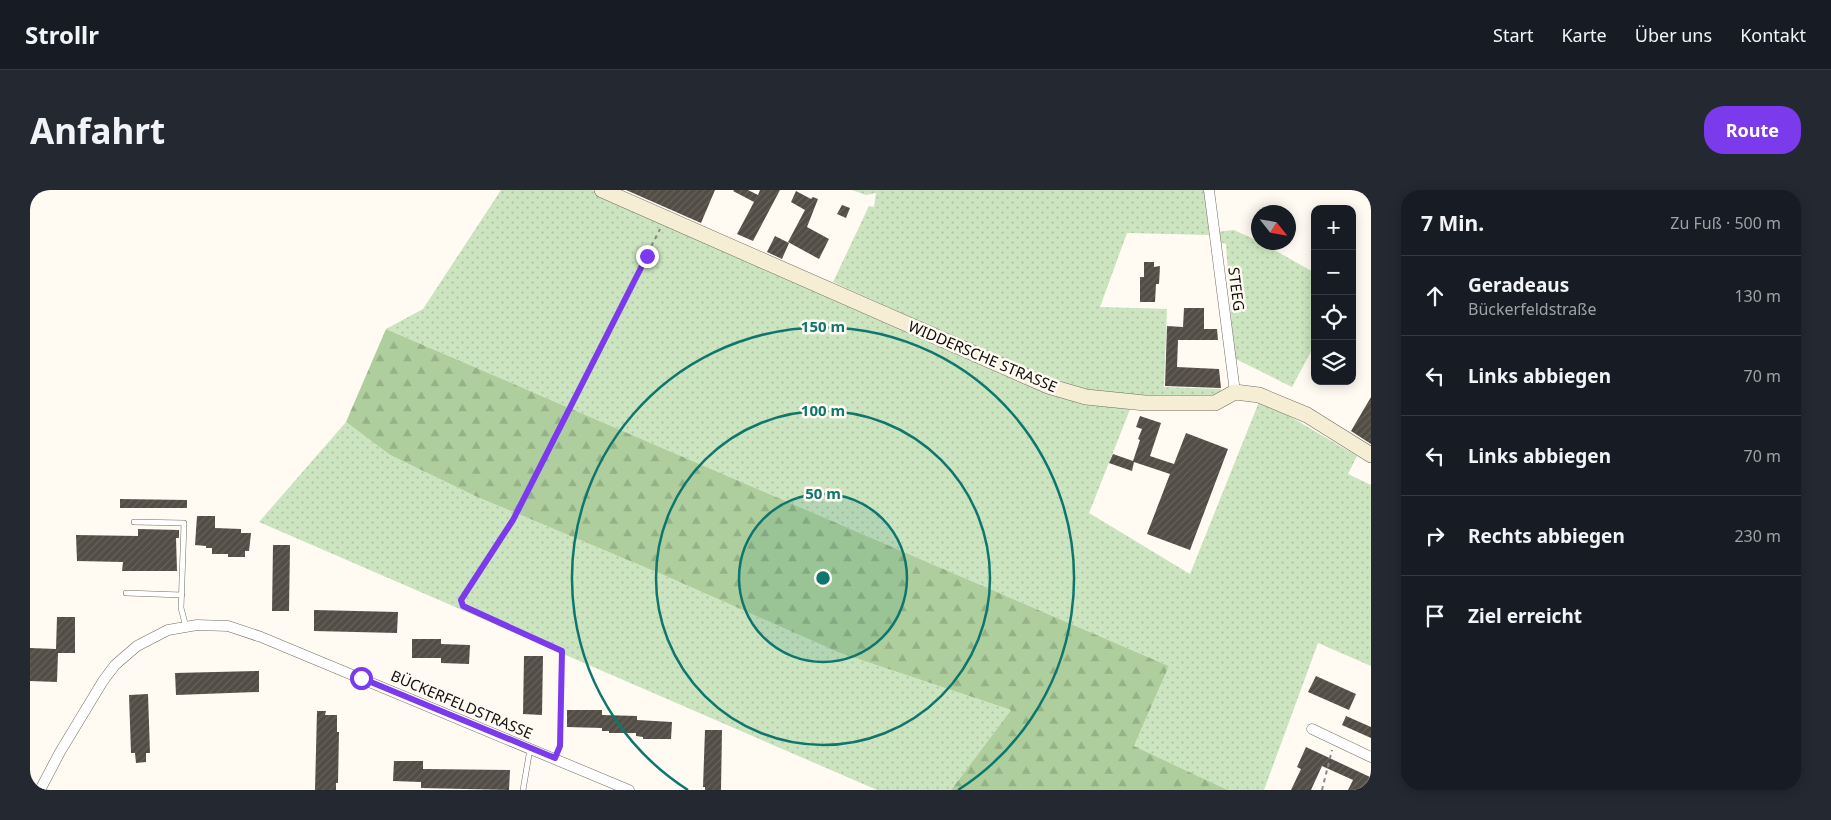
<!DOCTYPE html>
<html lang="de">
<meta charset="utf-8">
<style>
:root{--surface:#171b24;--page:#242831;--text:#f1f3f6;--muted:#9ea1a6;--line:#363941;--accent:#7c3aed}
body{margin:0;font-family:"Noto Sans",sans-serif;background:var(--page);color:var(--text)}
.controls{position:absolute;right:15px;top:15px;display:grid;overflow:hidden;border-radius:10px;box-shadow:0 2px 12px #0003}
.controls button{width:45px;height:45px;display:grid;place-items:center;padding:0;border:0;border-bottom:1px solid var(--line);background:var(--surface);color:var(--text);font:25px sans-serif}
.compass{position:absolute;left:1221px;top:15px;width:45px;height:45px;border-radius:50%;background:var(--surface);box-shadow:0 2px 12px #0003;rotate:121deg}
.stop{position:absolute;width:15px;height:15px;margin:-11px;border:4px solid #7c3aed;border-radius:50%;background:#fff}
.stop.end{background:#7c3aed;border-color:#fff;box-shadow:0 1px 5px #0008}
.list{margin:0;padding:0;list-style:none}
h2{display:flex;justify-content:space-between;align-items:center;height:65px;margin:0;padding:0 20px;font-size:21px}
h2 small{font-size:16px;font-weight:400;color:var(--muted)}
.list li{display:grid;grid-template-columns:32px 1fr auto;gap:15px;align-items:center;box-sizing:border-box;height:80px;padding:0 20px;border-top:1px solid var(--line)}
.list b{display:block;font-size:19px;white-space:nowrap}
.list p{margin:0;font-size:16px;white-space:nowrap;color:var(--muted)}
.list em{font-size:16px;font-style:normal;color:var(--muted)}
.icon{flex:none;width:28px;height:28px;fill:none;stroke:currentColor;stroke-width:2;stroke-linecap:round;stroke-linejoin:round}
.map{position:relative;flex:none;width:1341px;height:600px;overflow:hidden;border-radius:20px}
header{display:flex;align-items:center;gap:30px;box-sizing:border-box;height:70px;padding:0 25px;background:var(--surface);border-bottom:1px solid var(--line)}
header strong{font-size:24px}
nav{display:flex;gap:28px;margin-inline-start:auto;font-size:18px}
.intro{display:flex;align-items:center;justify-content:space-between;box-sizing:border-box;height:120px;padding:0 30px}
h1{margin:0;font-size:35px}
.button{padding:12px 22px;border-radius:20px;background:var(--accent);color:#fff;font-size:18px;font-weight:700}
main{display:flex;gap:30px;padding:0 30px}
aside{flex:1;background:var(--surface);border-radius:20px;box-shadow:0 2px 12px #0003}
.map>svg:first-child{display:block}
</style>
<header>
<strong>Strollr</strong>
<nav><a>Start</a><a>Karte</a><a>Über uns</a><a>Kontakt</a></nav>
</header>
<div class="intro"><h1>Anfahrt</h1><a class="button">Route</a></div>
<main>
<div class="map">
<svg width="1341" height="600" viewBox="0 0 1341 600">
<defs>
<pattern id="grass-dots" width="8" height="8" patternUnits="userSpaceOnUse" patternTransform="scale(1.25)"><rect width="8" height="8" fill="#cce4c0"/><path d="M2 2h.1M6 6h.1" fill="none" stroke="#aec3a4" stroke-width="1.8" stroke-linecap="round"/></pattern>
<pattern id="forest-firs" width="22" height="20" patternUnits="userSpaceOnUse" patternTransform="scale(1.25)"><rect width="22" height="20" fill="#aecf9d"/><path d="M5 1l3.5 6h-7zM16 11l3.5 6h-7z" fill="#95b186"/></pattern>
<pattern id="building-hatch" width="6" height="6" patternUnits="userSpaceOnUse" patternTransform="scale(1.25)"><rect width="6" height="6" fill="#524d45"/><path d="M-1 1l2-2M0 6l6-6M5 7l2-2" fill="none" stroke="#66625c"/></pattern>
</defs>
<rect width="100%" height="100%" fill="#fffaf2"/>
<!-- grass -->
<path fill="url(#grass-dots)" d="M 471,0 L 562,0 L 794,101 L 1009,197 L 1101,217 L 1059,323 L 1160,384 L 1229,212 L 1249,220 L 1327,266 L 1318,284 L 1341,295 L 1341,476 L 1288,453 L 1234,600 L 1198,600 L 1104,556 L 1139,476 L 356,139 L 393,119 Z
M 822,0 L 1175,0 L 1179,45 L 1097,43 L 1070,117 L 1137,119 L 1134,197 L 1191,199 L 1192,206 L 1135,208 L 1059,200 L 1041,195 L 982,173 L 803,92 L 839,16 L 844,17 L 846,3 L 836,5 Z
M 1204,40 L 1228,51 L 1228,52 L 1232,53 L 1285,83 L 1285,154 L 1262,197 L 1204,168 L 1196,54 L 1186,51 L 1185,42 Z
M 316,232 L 360,265 L 445,306 L 638,387 L 810,463 L 981,520 L 921,600 L 847,600 L 229,332 Z"/>
<!-- forest -->
<path fill="url(#forest-firs)" d="M 356,139 L 1139,476 L 1104,556 L 1198,600 L 921,600 L 981,520 L 810,463 L 638,387 L 445,306 L 360,265 L 316,232 Z"/>
<!-- building -->
<path fill="url(#building-hatch)" d="M 596,0 L 685,0 L 671,33 Z
M 704,0 L 718,0 L 728,5 L 730,0 L 750,0 L 723,51 L 707,44 L 724,12 L 703,1 Z
M 766,1 L 781,9 L 783,7 L 788,9 L 777,37 L 799,49 L 789,69 L 758,52 L 775,20 L 761,12 Z
M 812,15 L 820,18 L 816,28 L 807,24 Z
M 745,46 L 759,53 L 752,69 L 737,62 Z
M 1114,72 L 1124,72 L 1124,77 L 1130,76 L 1129,94 L 1126,94 L 1125,112 L 1110,112 L 1110,87 L 1114,87 Z
M 1154,118 L 1174,118 L 1174,139 L 1187,139 L 1188,150 L 1148,150 L 1147,177 L 1189,179 L 1191,198 L 1135,196 L 1137,136 L 1153,137 Z
M 1341,207 L 1341,254 L 1321,241 Z
M 1110,226 L 1131,233 L 1120,266 L 1144,274 L 1156,243 L 1198,259 L 1160,360 L 1117,344 L 1140,284 L 1104,272 L 1102,281 L 1079,273 L 1083,264 L 1103,271 L 1110,250 L 1108,249 L 1112,239 L 1106,237 Z
M 90,309 L 157,310 L 157,318 L 90,318 Z
M 167,326 L 185,326 L 185,338 L 211,339 L 211,343 L 221,343 L 219,361 L 215,361 L 215,367 L 198,367 L 198,364 L 182,364 L 182,358 L 176,358 L 176,356 L 165,355 Z
M 108,339 L 149,340 L 149,348 L 146,348 L 147,381 L 92,381 L 93,372 L 47,371 L 46,345 L 108,346 Z
M 243,355 L 260,355 L 259,421 L 242,421 Z
M 284,420 L 368,422 L 367,443 L 284,441 Z
M 27,427 L 45,427 L 45,463 L 28,463 L 27,492 L 0,491 L 0,458 L 26,459 Z
M 382,449 L 411,449 L 411,454 L 440,455 L 439,474 L 411,473 L 411,468 L 382,468 Z
M 494,466 L 513,466 L 512,525 L 493,524 Z
M 229,481 L 229,502 L 146,505 L 145,483 Z
M 1286,486 L 1326,504 L 1319,520 L 1278,502 Z
M 118,504 L 120,563 L 116,563 L 116,572 L 106,573 L 105,563 L 101,563 L 99,505 Z
M 537,520 L 572,520 L 572,525 L 607,526 L 607,530 L 642,532 L 641,549 L 613,549 L 613,547 L 606,546 L 606,543 L 579,543 L 579,541 L 572,541 L 572,538 L 537,537 Z
M 287,521 L 296,521 L 295,525 L 307,525 L 307,542 L 309,542 L 308,593 L 306,593 L 306,600 L 285,600 Z
M 1316,526 L 1341,537 L 1341,548 L 1312,535 Z
M 675,540 L 692,540 L 691,600 L 675,600 L 675,597 L 673,597 Z
M 1276,557 L 1340,587 L 1334,600 L 1318,600 L 1323,590 L 1292,576 L 1281,600 L 1261,600 L 1271,579 L 1267,577 Z
M 364,571 L 393,571 L 393,579 L 480,580 L 479,600 L 391,598 L 391,592 L 363,591 Z"/>
<g fill="none" stroke-linecap="round" stroke-linejoin="round">
<!-- lane casing -->
<g stroke="#726d65" stroke-width="6">
<path id="lane" d="M 104,332 L 154,333 L 151,418 L 156,437
M 96,403 L 152,405
M 493,600 L 500,559"/>
</g>
<!-- street casing -->
<g stroke="#726d65" stroke-width="11">
<path id="street" d="M 1179,0 L 1205,202
M 1282,539 L 1341,567
M 10,600 L 30,562 L 73,491 L 85,475 L 107,456 L 138,440 L 167,435 L 198,436 L 231,447 L 599,600"/>
</g>
<!-- secondary casing -->
<g stroke="#726d65" stroke-width="16">
<path id="secondary" d="M 572,0 L 1018,196 L 1056,207 L 1115,213 L 1185,213 L 1205,202 L 1229,205 L 1277,225 L 1341,265"/>
</g>
<!-- path -->
<path stroke="#8b8782" stroke-width="2" stroke-dasharray="4 4" stroke-linecap="butt" d="M 529,559 L 530,555 L 532,461 L 433,417 L 431,410 L 483,330 L 630,39
M 1292,600 L 1302,560"/>
<!-- lane -->
<use href="#lane" stroke="#fff" stroke-width="5"/>
<!-- street -->
<use href="#street" stroke="#fff" stroke-width="10"/>
<!-- secondary -->
<use href="#secondary" stroke="#f5eed4" stroke-width="15"/>
</g>
<g fill="none" stroke-linecap="round" stroke-linejoin="round">
<!-- route -->
<path stroke="#7c3aed" stroke-width="6" d="M 331,488 L 525,568 L 530,556 L 532,461 L 433,416 L 431,410 L 483,330 L 617,66"/>
</g>
<!-- distance rings -->
<circle cx="793" cy="388" r="84" fill="#0f766e" fill-opacity=".12"/>
<g fill="none" stroke="#0f766e" stroke-width="2.5">
<circle cx="793" cy="388" r="84"/>
<circle cx="793" cy="388" r="167"/>
<path d="M658 600A251 251 0 1 1 928 600"/>
</g>
<g text-anchor="middle" dominant-baseline="central" stroke-width="5" stroke-linejoin="round" paint-order="stroke">
<!-- street labels -->
<g font-size="15" fill="#12100d" stroke="#fffaf2">
<text transform="translate(1207 99) rotate(83)">STEEG</text>
<text transform="translate(953 166) rotate(23)">WIDDERSCHE STRASSE</text>
<text transform="translate(432 514) rotate(23)">BÜCKERFELDSTRASSE</text>
</g>
</g>
<circle cx="793" cy="388" r="8" fill="#0f766e" stroke="#fffaf2" stroke-width="2.5"/>
<g font-size="15" text-anchor="middle" font-weight="bold" fill="#0f766e" stroke="#fffaf2" stroke-width="5" stroke-linejoin="round" paint-order="stroke">
<text x="793" y="142">150 m</text>
<text x="793" y="226">100 m</text>
<text x="793" y="309">50 m</text>
</g>
</svg>
<div class="controls">
<button>+</button>
<button>−</button>
<button><svg class="icon" aria-label="locate" viewBox="0 0 24 24"><circle cx="12" cy="12" r="6"/><path d="M12 2v4M12 18v4M2 12h4M18 12h4"/></svg></button>
<button><svg class="icon" aria-label="layers" viewBox="0 0 24 24"><path d="M12 4l9 5-9 5-9-5zM3 14l9 5 9-5"/></svg></button>
</div>
<svg class="compass" viewBox="-18 -18 36 36"><path d="M0-13l5 13h-10z" fill="#e53935"/><path d="M0 13l5-13h-10z" fill="#9ea1a6"/></svg>
<div class="stop" style="left:331px;top:488px"></div>
<div class="stop end" style="left:617px;top:66px"></div>
</div>
<aside>
<h2>7 Min.<small>Zu Fuß · 500 m</small></h2>
<ul class="list">
<li><svg class="icon" aria-label="ahead" viewBox="0 0 24 24"><path d="M12 20V5M6 11l6-6 6 6"/></svg><div><b>Geradeaus</b><p>Bückerfeldstraße</p></div><em>130 m</em></li>
<li><svg class="icon" aria-label="left" viewBox="0 0 24 24"><path d="M17 20v-9H6M10 6l-5 5 5 5"/></svg><div><b>Links abbiegen</b></div><em>70 m</em></li>
<li><svg class="icon" aria-label="left" viewBox="0 0 24 24"><path d="M17 20v-9H6M10 6l-5 5 5 5"/></svg><div><b>Links abbiegen</b></div><em>70 m</em></li>
<li><svg class="icon" aria-label="right" viewBox="0 0 24 24"><path d="M7 20v-9h11M14 6l5 5-5 5"/></svg><div><b>Rechts abbiegen</b></div><em>230 m</em></li>
<li><svg class="icon" aria-label="arrive" viewBox="0 0 24 24"><path d="M6 21V4h12l-3 4 3 4H6"/></svg><div><b>Ziel erreicht</b></div></li>
</ul>
</aside>
</main>
